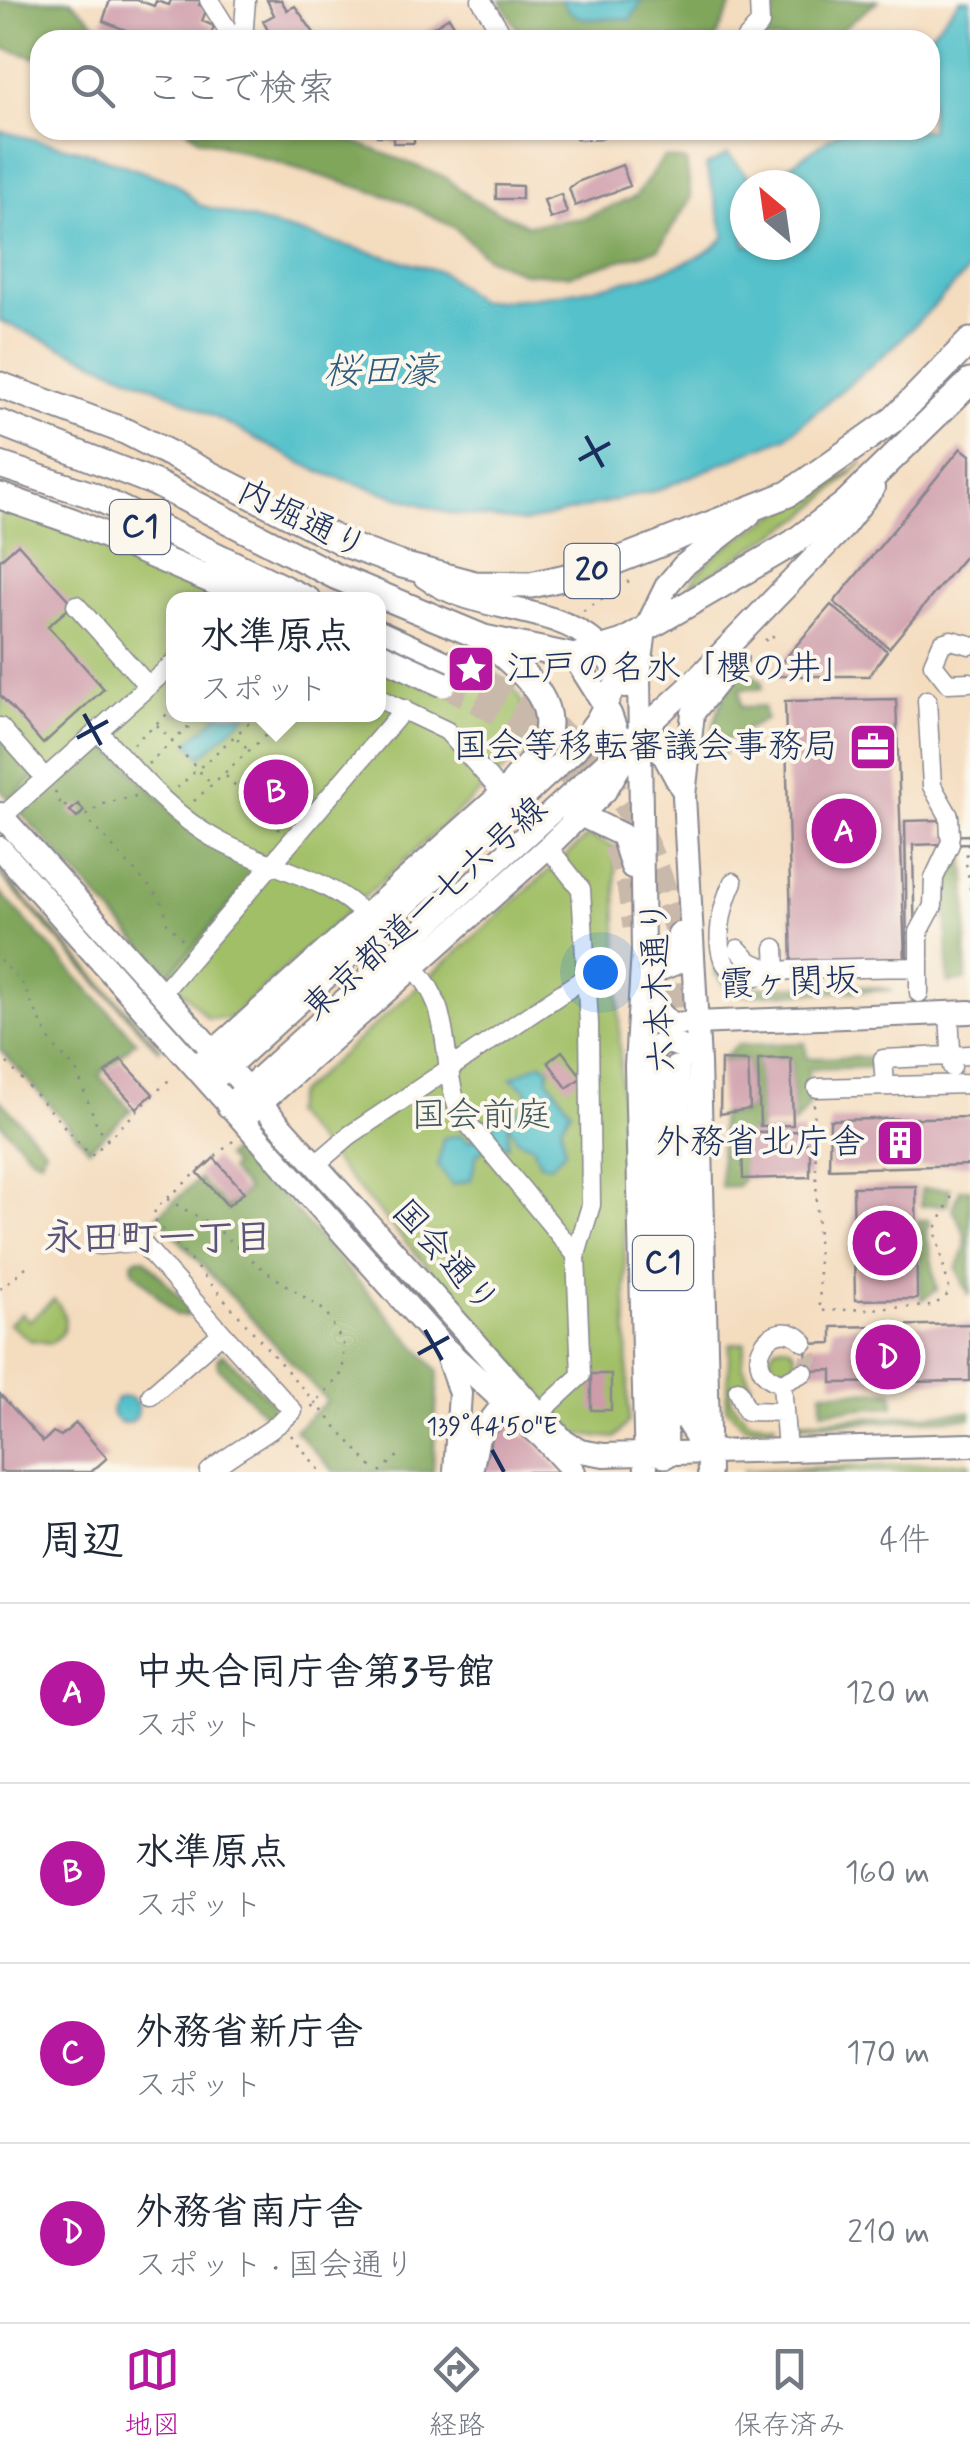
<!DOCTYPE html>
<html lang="ja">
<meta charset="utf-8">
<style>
:root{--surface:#fff;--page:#f2f2f3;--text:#1f2937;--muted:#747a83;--line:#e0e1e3;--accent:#b5179e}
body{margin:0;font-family:Mynerve,"Klee One",sans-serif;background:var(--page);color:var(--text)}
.compass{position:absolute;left:730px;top:170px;width:90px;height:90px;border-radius:50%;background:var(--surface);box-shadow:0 2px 8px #0004;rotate:331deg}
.you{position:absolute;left:600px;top:972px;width:35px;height:35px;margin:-25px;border:8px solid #fff;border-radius:50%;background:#1a73e8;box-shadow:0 0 0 15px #1a73e833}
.badge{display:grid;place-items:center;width:65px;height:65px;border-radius:50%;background:var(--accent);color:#fff;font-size:32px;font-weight:700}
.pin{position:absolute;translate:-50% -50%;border:5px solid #fff;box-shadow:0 2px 10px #0006}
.popup{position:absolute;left:166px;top:592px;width:220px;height:130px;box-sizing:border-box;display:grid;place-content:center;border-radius:20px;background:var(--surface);filter:drop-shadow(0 2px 8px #0005);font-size:32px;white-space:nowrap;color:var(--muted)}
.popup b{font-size:38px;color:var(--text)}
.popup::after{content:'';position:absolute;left:50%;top:100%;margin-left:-20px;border:20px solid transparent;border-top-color:var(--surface)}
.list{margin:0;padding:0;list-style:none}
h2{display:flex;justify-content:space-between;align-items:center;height:130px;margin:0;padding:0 40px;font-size:42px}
h2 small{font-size:32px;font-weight:400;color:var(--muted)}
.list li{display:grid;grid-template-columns:65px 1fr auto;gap:30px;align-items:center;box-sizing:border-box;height:180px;padding:0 40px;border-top:2px solid var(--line)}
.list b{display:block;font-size:38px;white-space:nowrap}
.list p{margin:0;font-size:32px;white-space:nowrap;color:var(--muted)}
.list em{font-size:32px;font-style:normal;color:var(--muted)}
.icon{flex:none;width:55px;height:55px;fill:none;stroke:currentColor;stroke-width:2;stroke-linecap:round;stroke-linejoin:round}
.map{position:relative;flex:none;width:970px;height:1472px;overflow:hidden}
.search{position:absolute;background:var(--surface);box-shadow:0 2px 8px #0004;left:30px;right:30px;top:30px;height:110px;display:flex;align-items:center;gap:25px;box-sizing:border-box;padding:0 35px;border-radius:30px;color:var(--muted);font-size:38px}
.sheet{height:850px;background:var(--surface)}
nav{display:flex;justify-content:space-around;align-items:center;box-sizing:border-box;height:140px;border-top:2px solid var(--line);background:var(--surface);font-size:28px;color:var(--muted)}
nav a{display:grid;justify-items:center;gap:5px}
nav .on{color:var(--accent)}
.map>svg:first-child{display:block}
</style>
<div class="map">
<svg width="970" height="1472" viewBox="0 0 970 1472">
<rect width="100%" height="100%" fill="#fbf7ec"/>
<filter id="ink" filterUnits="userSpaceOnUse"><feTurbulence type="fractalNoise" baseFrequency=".01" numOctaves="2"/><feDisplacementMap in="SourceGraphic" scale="20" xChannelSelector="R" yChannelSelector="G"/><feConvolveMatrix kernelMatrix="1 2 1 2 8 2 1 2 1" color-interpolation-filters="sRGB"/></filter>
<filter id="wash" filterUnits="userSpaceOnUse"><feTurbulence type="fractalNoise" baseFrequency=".0048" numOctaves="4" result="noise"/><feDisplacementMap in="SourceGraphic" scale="40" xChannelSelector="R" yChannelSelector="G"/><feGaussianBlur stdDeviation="2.25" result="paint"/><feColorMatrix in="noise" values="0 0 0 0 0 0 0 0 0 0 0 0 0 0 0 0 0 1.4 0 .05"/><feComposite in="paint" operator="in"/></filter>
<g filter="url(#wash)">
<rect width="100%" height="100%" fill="#f4dcbe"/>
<!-- green -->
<path fill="#a1bf66" stroke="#5e7762" stroke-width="2.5" d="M 863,462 L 806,515 L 689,587 C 712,539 818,498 863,462 Z
M 0,510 L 51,523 L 235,599 L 174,600 L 174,714 L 378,714 L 379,664 L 439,692 L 458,654 C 509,677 532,690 525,751 L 230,1019 L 207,1018 L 0,789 Z
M 588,836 L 615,847 L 629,1421 L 615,1438 L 576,1434 L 291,1113 L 297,1094 Z
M 54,1299 C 67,1313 71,1330 51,1343 L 30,1340 L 9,1324 L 22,1313 L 29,1321 Z
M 745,1343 L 742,1363 L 751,1384 L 732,1385 L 731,1401 L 749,1421 L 775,1423 L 775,1427 L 745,1427 L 726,1407 L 730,1344 Z
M770 1358a13 13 0 1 1 26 0a13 13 0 1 1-26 0Z
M 970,1462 L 970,1472 L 741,1471 Z"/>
<!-- forest -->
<path fill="#80a65b" stroke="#4e6a5c" stroke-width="2.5" d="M 0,0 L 71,0 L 103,31 L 129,40 L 40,40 L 40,59 L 0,47 Z
M 500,0 L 734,0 L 715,40 L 524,40 Z
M 779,0 L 879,0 L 828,40 L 762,40 Z
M 188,130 L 324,130 L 445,177 L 473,200 L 527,225 L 584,218 L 635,197 L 664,157 L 686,161 L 691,198 L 659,249 L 569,275 L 523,273 L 486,257 L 455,228 L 400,200 L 197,138 Z
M 744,668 L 762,682 L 762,689 L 740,689 L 741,707 L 763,706 L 766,719 L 726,740 L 724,754 L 711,756 C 710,725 722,690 744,668 Z
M 0,735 L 36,775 L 9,799 L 0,789 Z
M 100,739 L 190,830 L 260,870 L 168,975 L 21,813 Z
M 952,849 L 962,849 C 970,885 965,937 966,980 L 948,983 L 946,876 Z
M 0,871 L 160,1048 L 158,1050 L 0,875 Z
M 0,892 L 136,1041 L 99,1075 L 131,1110 L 89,1149 L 0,1049 Z
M 714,966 L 738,988 L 854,985 L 893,990 L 734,995 L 715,974 Z
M 805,1043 L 807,1058 L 871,1057 L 871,1067 L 808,1069 L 809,1106 L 793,1125 L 791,1059 L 758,1059 L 760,1126 L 758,1131 L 748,1132 L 748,1144 L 743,1144 L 743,1179 L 737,1186 L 721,1187 L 720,1114 L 737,1115 L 750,1109 L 748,1061 L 721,1060 L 737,1045 Z
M 0,1100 L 45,1149 L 41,1160 L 31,1156 L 0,1123 Z
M 237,1146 L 438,1371 L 433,1472 L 334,1472 L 295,1430 L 327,1401 L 157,1216 L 199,1179 L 227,1208 L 247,1190 L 229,1170 L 233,1166 L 225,1157 Z
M 950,1188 L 947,1205 L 921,1206 L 921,1189 Z
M 970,1189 L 970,1296 L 956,1269 C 970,1245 968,1233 952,1209 L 960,1190 Z
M 919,1220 L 928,1220 L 930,1225 L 926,1229 L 937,1290 L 921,1300 Z
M 138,1258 L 145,1259 L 190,1308 L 188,1316 L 176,1315 L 133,1270 L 132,1262 Z
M 223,1354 L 272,1401 L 273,1413 L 264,1414 L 218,1367 L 217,1359 Z
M 893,1391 L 894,1406 L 822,1411 L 822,1392 Z
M 970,1412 L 970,1418 L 800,1425 L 800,1421 Z"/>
<!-- water -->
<path fill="#54c1ca" stroke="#387894" stroke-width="2.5" d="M 561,0 L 641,0 L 641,2 L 630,20 C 603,14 578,30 561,0 Z
M 960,0 L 970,0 L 970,269 L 895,345 L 786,437 L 658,490 L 526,522 L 448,513 L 317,471 L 175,396 L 0,321 L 0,131 L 86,152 L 176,183 L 199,205 L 442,272 L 478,301 C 528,303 697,277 725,236 L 706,166 L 728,154 L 756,185 L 745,185 L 745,245 L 805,245 L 805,185 L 762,185 L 841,130 L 930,130 L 930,40 L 925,40 Z
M 220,714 L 247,715 L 201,756 L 188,742 Z
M 541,1063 L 549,1068 L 548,1079 L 571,1110 L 561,1126 L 565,1151 L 551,1165 L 540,1163 L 533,1146 L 517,1139 L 508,1123 L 508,1146 L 491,1143 L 477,1154 L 471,1180 L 452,1185 L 438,1165 L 443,1138 L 461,1135 L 469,1141 L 477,1138 L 512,1096 L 519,1114 L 530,1113 L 526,1089 L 511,1078 Z
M112 1410a13 13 0 1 1 26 0a13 13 0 1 1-26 0Z"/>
<g id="blocks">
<!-- building -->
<path fill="#ce9baa" d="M 110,0 L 137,0 L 154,6 L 156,1 L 169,5 L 171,0 L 201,0 L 199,5 L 207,8 L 202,21 L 214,26 L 209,40 L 150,40 L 103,21 Z
M 267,0 L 281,0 L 287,10 L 295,6 L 319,40 L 273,40 L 263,21 L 274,15 Z
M 449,17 L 463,40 L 429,40 L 424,33 Z
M 377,130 L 424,130 L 424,137 L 414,137 L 414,143 L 393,143 L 393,136 L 377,136 Z
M 622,165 L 630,186 L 575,206 L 569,188 L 577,182 Z
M 496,185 L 522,186 L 522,199 L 496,199 Z
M 561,194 L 567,213 L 550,219 L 544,200 Z
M 961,448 L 970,455 L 970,550 L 889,648 L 834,602 Z
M 18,544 L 73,605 L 48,626 L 104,689 L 43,744 L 0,695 L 0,560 Z
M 831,605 L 887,651 L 869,676 L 770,676 Z
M 896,699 L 905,961 L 792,964 L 785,701 Z
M 78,804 L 84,811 L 77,818 L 70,811 Z
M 942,820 L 942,836 L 970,835 L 970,843 L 913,845 L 915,957 L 907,957 L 905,821 Z
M 562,1051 L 582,1077 L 567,1088 L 548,1062 Z
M 791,1058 L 793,1125 L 760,1126 L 758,1059 Z
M 121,1059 L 153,1094 L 137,1108 L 105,1073 Z
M 721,1060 L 748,1061 L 750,1109 L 720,1114 Z
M 970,1117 L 970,1165 L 829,1169 L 830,1120 Z
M 803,1131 L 803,1144 L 810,1143 L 810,1177 L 743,1179 L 742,1144 L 748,1144 L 747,1132 Z
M 214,1158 L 244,1192 L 228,1206 L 198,1173 Z
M 916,1186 L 917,1299 L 855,1300 L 853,1187 Z
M 970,1324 L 970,1381 L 832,1383 L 832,1370 L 807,1371 L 806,1344 L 832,1343 L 832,1327 Z
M 591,1374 L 611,1374 L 611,1410 L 591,1410 Z
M 0,1394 L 43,1442 L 53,1432 L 61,1436 L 76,1423 L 107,1458 L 91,1472 L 0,1472 Z
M 511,1422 L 523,1437 L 528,1434 L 561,1472 L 482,1472 L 493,1434 Z"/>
</g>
</g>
<g filter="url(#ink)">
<use href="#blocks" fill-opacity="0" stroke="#88868e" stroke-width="2.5"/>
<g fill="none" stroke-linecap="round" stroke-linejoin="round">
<!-- minor-tunnel -->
<path stroke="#c9b9ab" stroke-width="18" stroke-dasharray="18 9" stroke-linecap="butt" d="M 804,1372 L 809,1358 L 804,1342"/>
<!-- highway-tunnel -->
<path stroke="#c9b9ab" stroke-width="25" stroke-dasharray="25 12" stroke-linecap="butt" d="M 452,667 C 588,726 653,812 682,958
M 443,684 C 506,713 554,748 593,806
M 615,845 L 629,885 L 635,927
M 668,946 L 675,1041"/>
<!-- minor casing -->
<g stroke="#88868e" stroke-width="21">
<path id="minor" d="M 209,0 L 234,40
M 481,0 L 506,40
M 243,40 L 246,0
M 745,40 L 760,24 L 759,0
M 581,130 L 598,130
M 76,605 L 148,686
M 970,645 L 951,640 L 942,643 L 933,664 L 948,683 L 970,682
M 378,698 L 447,731 L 502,793
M 927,700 L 932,786 L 949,816 L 950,836
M 0,727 L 45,778
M 98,731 C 134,770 170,814 217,840 C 264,867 330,876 366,917
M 2,817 L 174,663
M 733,882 C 722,904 707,962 738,974 C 755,981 775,971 792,970 C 834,968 877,968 918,967
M 738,949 L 749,961 L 776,973 L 775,948
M 414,968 C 454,1007 440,1065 460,1114 L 576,1255
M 919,993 L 919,932 L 933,906 L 934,878 L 950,844
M 161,994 L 404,709
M 949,1013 L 952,1067
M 885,1085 L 883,1059 L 970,1055
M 817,1088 L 970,1084
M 315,1165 L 350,1135 L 586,977
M 99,1245 L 141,1242 L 222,1333 L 151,1395
M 804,1372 L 782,1383 C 735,1372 771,1309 804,1342
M 782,1383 L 787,1451
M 738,1390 L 747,1411 L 784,1412
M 539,1414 L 581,1375 L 576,1255 L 591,1205 L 589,1023 L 581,889 L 548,847
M 209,1472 C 235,1449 267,1437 293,1411 L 222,1333"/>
</g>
<!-- major casing -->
<g stroke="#88868e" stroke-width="26">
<path id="major" d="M 425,577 C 475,613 552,604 594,642 C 607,655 616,672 625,687
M 574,657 L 610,714 L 627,761
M 642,715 L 681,787
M 570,810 L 622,835 L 632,867
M 0,814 L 564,1441 L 580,1451 L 604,1455 L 970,1445
M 0,848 L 445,1348 L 544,1439 L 574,1472
M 643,959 L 661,969 L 676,963 L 679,934
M 645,982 L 652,1005 L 671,1024 L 970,1012
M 204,1060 L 527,771
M 636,1066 L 644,1052 L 668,1042 L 685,1048 L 699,1062
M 219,1075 L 575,750 L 597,720 L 636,646
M 228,1106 L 687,689 L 841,530 L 873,488
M 252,1111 L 548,847 L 605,791 L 626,756
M 446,1353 L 460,1393 L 455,1472
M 471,1472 L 478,1437 L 512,1393
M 646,1472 L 636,1066 L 643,950 L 639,676 L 645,630 L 667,585 L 683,566 L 749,515
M 709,1472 L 699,1062 L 684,796 L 693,713 L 736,659"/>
</g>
<!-- highway casing -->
<g stroke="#88868e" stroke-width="29">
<path id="highway" d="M 0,385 L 127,432 L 350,546 L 402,565 L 475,584 L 531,585 L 588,572 L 788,494 L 894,419 L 970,341
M 0,423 L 155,483 L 335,576 L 484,638 L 574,657 L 623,642 L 793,543 L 845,504 L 970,382
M 0,465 L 92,495 L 308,600
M 0,496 L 72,521 L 257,600
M 378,633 L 452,667
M 484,638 C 512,665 566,699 542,746 C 535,759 522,772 513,783
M 676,1069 L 687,1419 L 709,1454
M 658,1070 L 665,1455"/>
</g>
<!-- path -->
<path stroke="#88868e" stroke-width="2.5" stroke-dasharray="2.5 8" stroke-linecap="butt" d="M 583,611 L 635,577
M 765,639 L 768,642 L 777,631
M 157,725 L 212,785
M 237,739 L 249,751
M 133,744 L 174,708
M 148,764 L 203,714
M 226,776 L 280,831
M 177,788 L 259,714
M 55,791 L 62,808 L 72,802
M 136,796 L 105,803 L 87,814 L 90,822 L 155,893 L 164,906 L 167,923 L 184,941
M 194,801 L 289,714
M 968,843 L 966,863 L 970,885
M 970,887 L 970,897
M 0,960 L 22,983 L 51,1043 L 76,1070 L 97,1125 L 108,1140
M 0,1055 L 91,1156 L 174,1075
M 814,1104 L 820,1311 L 933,1306 L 950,1293 L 935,1230 L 955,1190
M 233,1141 L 155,1209 L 154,1219 L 376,1472
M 167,1199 L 215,1227 L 264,1270 L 325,1311 L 343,1343 L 343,1372 L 309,1410
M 0,1289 L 26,1267
M 291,1435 L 321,1472
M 380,1472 L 400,1454"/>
<!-- minor -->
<use href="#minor" stroke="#fff" stroke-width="18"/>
<!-- major -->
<use href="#major" stroke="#fff" stroke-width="22"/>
<!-- highway -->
<use href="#highway" stroke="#fff" stroke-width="25"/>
<!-- highway-bridge casing -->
<g stroke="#88868e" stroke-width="29" stroke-linecap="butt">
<path id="highway-bridge" d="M 378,654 L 443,684"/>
</g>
<!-- highway-bridge -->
<use href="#highway-bridge" stroke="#fff" stroke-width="25"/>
</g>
</g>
<!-- ticks -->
<path fill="none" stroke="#1b2f5e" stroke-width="4" d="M 586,436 L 603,467M 579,460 L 610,443M 84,714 L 101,745M 77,738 L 108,721M 425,1330 L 442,1360M 418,1354 L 449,1337M 492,1450 L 504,1472"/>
<!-- icons -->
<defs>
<g id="sight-square" transform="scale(2.5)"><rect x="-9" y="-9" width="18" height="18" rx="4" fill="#b5179e" stroke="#fbf7ec"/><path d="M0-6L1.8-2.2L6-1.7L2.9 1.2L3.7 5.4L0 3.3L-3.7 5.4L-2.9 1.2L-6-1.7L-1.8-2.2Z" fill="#fff"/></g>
<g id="office-square" transform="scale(2.5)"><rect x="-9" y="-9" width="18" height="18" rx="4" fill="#b5179e" stroke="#fbf7ec"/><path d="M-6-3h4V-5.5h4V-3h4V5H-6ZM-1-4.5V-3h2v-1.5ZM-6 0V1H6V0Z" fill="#fff"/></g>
<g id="building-square" transform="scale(2.5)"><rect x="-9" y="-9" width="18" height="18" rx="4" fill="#b5179e" stroke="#fbf7ec"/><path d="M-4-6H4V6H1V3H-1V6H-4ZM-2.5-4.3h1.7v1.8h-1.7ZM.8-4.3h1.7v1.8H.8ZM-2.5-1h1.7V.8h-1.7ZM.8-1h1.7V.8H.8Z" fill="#fff"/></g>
</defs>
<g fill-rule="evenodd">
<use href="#sight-square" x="471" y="669"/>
<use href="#office-square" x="873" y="747"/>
<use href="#building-square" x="900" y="1143"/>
</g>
<g text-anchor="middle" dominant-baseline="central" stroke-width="8" stroke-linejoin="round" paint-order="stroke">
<!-- shield labels -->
<g fill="#fbf7ec" stroke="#5e6b89" stroke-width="2.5">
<rect x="110" y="500" width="60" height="54" rx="8"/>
<rect x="564.5" y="544" width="55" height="54" rx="8"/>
<rect x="633" y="1236" width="60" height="54" rx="8"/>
</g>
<g font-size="32" font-weight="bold" fill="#1b2f5e">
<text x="140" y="527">C1</text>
<text x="592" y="571">20</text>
<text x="663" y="1263">C1</text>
</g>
<!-- street labels -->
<g font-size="35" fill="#1b2f5e" stroke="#fbf7ec">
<text transform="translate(302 520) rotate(26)">内堀通り</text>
<text transform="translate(425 909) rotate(-42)">東京都道一七六号線</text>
<text transform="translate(789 983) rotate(-2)">霞ヶ関坂</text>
<text transform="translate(659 986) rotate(-93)">六本木通り</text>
<text transform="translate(445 1257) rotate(48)">国会通り</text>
</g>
<!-- poi labels -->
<g font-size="35" fill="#1b2f5e" stroke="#fbf7ec" text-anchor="end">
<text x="506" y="669" text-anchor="start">江戸の名水「櫻の井」</text>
<text x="838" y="747">国会等移転審議会事務局</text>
<text x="865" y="1143">外務省北庁舎</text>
</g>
<!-- park labels -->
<g font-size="35" fill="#435a60" stroke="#fbf7ec">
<text x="481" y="1116">国会前庭</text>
</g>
<!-- water labels -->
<g font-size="38" font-style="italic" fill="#2c5b7e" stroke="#fbf7ec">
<text x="380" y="372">桜田濠</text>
</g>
<!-- neighbourhood labels -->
<g font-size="38" font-weight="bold" fill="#5a5579" stroke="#fbf7ec">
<text x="158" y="1239">永田町一丁目</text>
</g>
</g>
<g font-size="25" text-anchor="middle" fill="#1b2f5e" stroke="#fbf7ec" stroke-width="8" stroke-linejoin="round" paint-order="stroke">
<text x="492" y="1434">139°44'50"E</text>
</g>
</svg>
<svg class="compass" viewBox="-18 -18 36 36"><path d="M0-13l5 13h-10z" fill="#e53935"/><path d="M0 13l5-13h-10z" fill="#747a83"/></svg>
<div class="you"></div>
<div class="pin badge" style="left:844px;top:831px">A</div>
<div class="pin badge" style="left:276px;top:792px">B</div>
<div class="popup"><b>水準原点</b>スポット</div>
<div class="pin badge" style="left:885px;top:1243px">C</div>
<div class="pin badge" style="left:888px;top:1357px">D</div>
<div class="search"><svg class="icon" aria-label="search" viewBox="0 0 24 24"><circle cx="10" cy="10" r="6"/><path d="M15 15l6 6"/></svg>ここで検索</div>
</div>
<section class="sheet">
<h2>周辺<small>4件</small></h2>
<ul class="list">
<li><span class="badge">A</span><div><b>中央合同庁舎第3号館</b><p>スポット</p></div><em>120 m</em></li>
<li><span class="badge">B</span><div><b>水準原点</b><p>スポット</p></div><em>160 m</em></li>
<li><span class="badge">C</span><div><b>外務省新庁舎</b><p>スポット</p></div><em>170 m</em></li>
<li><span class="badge">D</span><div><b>外務省南庁舎</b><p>スポット · 国会通り</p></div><em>210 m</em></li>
</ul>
</section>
<nav>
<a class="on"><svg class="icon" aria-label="map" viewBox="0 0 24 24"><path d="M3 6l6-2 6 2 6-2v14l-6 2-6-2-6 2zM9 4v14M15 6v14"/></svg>地図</a>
<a><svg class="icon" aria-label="directions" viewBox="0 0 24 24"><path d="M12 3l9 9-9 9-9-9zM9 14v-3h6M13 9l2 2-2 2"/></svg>経路</a>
<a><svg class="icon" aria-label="saved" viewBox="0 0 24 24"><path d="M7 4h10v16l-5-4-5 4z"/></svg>保存済み</a>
</nav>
